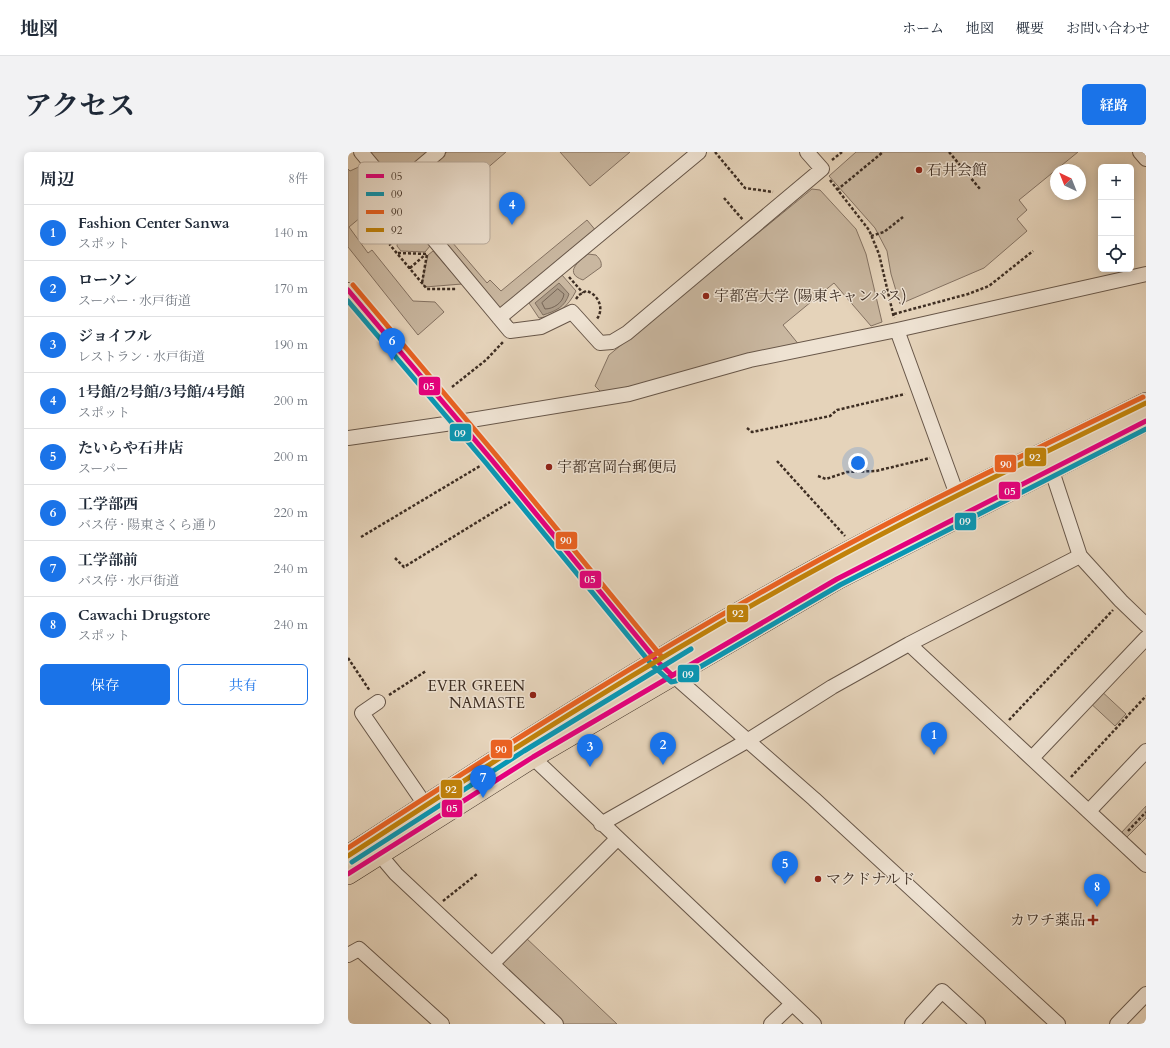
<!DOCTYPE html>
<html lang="ja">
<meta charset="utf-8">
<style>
:root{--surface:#fff;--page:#f2f2f3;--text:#1f2937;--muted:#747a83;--line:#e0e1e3;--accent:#1a73e8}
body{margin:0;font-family:Cardo,"Noto Serif JP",serif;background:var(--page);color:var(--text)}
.controls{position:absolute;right:12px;top:12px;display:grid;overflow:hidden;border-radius:6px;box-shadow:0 2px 10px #0003}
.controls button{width:36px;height:36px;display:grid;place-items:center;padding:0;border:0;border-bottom:1px solid var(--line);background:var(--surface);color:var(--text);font:20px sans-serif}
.compass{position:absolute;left:702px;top:12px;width:36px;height:36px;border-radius:50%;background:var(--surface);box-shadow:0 2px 10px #0003;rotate:317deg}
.you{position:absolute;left:510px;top:311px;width:14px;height:14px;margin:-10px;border:3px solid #fff;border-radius:50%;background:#1a73e8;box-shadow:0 0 0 6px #1a73e833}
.badge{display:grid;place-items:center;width:26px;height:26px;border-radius:50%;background:var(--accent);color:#fff;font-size:13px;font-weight:700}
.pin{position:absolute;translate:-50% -33px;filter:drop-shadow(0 1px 2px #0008)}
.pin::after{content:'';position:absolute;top:21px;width:14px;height:12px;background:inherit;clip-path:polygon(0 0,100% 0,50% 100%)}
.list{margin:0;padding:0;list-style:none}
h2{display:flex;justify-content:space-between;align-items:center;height:52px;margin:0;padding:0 16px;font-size:17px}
h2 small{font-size:13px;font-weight:400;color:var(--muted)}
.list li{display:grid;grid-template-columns:26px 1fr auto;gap:12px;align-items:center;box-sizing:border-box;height:56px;padding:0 16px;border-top:1px solid var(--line)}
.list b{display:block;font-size:15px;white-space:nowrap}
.list p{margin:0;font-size:13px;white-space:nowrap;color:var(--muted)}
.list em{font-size:13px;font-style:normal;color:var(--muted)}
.actions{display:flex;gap:8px;padding:12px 16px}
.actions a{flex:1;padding:9px 0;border:1px solid var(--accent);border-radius:6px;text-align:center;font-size:14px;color:var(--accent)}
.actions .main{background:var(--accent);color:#fff}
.icon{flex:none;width:22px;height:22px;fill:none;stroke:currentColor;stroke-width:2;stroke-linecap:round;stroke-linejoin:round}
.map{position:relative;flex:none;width:798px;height:872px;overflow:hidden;border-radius:6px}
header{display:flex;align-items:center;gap:24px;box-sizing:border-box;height:56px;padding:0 20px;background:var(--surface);border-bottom:1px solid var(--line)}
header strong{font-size:19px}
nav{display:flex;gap:22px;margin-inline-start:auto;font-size:14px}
.intro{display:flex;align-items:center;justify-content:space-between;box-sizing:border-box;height:96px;padding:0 24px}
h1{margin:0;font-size:28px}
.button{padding:10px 18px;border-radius:6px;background:var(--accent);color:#fff;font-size:14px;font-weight:700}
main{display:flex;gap:24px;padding:0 24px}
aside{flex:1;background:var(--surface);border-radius:6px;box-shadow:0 2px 10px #0003}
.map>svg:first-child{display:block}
</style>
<header>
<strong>地図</strong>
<nav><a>ホーム</a><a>地図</a><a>概要</a><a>お問い合わせ</a></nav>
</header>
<div class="intro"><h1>アクセス</h1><a class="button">経路</a></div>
<main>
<aside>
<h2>周辺<small>8件</small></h2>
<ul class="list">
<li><span class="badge">1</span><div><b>Fashion Center Sanwa</b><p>スポット</p></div><em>140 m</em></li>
<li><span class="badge">2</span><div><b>ローソン</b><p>スーパー · 水戸街道</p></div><em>170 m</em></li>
<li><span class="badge">3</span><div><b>ジョイフル</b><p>レストラン · 水戸街道</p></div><em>190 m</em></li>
<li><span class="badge">4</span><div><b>1号館/2号館/3号館/4号館</b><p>スポット</p></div><em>200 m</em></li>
<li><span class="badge">5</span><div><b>たいらや石井店</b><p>スーパー</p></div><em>200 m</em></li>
<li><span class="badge">6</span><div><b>工学部西</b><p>バス停 · 陽東さくら通り</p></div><em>220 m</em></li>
<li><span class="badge">7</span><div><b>工学部前</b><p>バス停 · 水戸街道</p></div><em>240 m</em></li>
<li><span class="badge">8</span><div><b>Cawachi Drugstore</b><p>スポット</p></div><em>240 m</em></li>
</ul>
<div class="actions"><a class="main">保存</a><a>共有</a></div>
</aside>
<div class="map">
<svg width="798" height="872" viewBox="0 0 798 872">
<rect width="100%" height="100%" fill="#e5d3ba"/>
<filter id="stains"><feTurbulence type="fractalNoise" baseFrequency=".005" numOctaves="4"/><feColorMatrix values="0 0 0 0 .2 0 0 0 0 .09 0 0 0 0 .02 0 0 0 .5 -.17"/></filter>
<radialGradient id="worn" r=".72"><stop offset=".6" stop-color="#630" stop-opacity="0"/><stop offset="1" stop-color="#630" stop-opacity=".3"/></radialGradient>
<!-- green -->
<path fill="#c9b7a0" stroke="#847262" d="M 21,0 L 82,0 L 49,28 L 43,26 Z
M 99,0 L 158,0 L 86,62 L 101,80 L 98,83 L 139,131 L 142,128 L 153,139 L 239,68 L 249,80 L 157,158 L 150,156 L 55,41 L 56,36 Z
M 212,0 L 282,0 L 242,34 Z
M 508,0 L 730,0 L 671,48 L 679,58 L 669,67 L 679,79 L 636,116 L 552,152 L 543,122 L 539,99 L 527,76 L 481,24 Z
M 15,13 L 46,52 L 44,68 L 30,51 L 1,75 L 20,101 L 24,98 L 65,149 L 87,150 L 96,160 L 70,183 L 0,95 L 0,17 L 2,19 Z
M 464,37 L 472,38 L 508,77 L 518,102 L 534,170 L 523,174 L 486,131 L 435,173 L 452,194 L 254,241 L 247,234 L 261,203 Z
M 54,61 L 82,94 L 77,100 L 53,99 L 49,94 Z
M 85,99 L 114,132 L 77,135 L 74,131 L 80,103 Z
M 240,102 L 248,103 C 252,107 254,110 253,115 L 235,128 C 215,121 231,109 240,102 Z
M 214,123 L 228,139 C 220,155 209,164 191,166 L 181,151 Z
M 750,536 L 778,562 L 767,574 L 739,548 Z
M 798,654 L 798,666 L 779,685 L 774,680 Z
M 177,785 L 269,872 L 208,872 L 151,811 Z"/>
<!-- water -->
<path fill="#ac9b87" stroke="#806f5f" d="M 211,131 L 221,142 C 217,155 208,159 195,163 L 187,151 Z"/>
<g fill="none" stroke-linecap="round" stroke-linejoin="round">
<!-- shore -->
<path stroke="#756455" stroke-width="1" d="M 210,137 L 216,142 C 215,151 205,157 197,157 L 194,151 Z"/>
<!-- minor casing -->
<g stroke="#685749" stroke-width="16">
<path id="minor" d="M 13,0 L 162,179 L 193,175 L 224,160 L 252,191 L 264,190 L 279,181 L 474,17 L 459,0
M 792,0 L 798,7
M 45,38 L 90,0
M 0,138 L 143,307 L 309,509 L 466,647 L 710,872
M 151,166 L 351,0
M 549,178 L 612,351
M 0,286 L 111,270 L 281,242 L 402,208 L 549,178 L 798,122
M 732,404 L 773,449 L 798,473
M 561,492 L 798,713
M 30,550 L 14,561 L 78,654
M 179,600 L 466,872
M 684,606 L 798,486
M 741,659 L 798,599
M 253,672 L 399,589 L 484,535 L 561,492 L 732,404 L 701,310
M 26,696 L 48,722 L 208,872
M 0,803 L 11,797 L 94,872
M 144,812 L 269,687
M 423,872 L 444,852
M 564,872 L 594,839 L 630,872
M 769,872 L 798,842"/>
</g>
<!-- highway casing -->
<g stroke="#3e2e23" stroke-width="22">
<path id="highway" d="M 0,704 C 156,602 313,502 476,413 C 582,355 691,304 798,251
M 0,722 L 185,605 L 489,427 L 798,269"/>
</g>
<!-- path -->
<path stroke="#3e2e23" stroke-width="2.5" stroke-dasharray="3 2" stroke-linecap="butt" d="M 367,0 L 397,36 L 425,40
M 601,0 L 632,37
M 484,8 L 494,0
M 482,28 L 521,78 L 531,102 L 546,166
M 489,38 L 535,0
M 376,46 L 395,68
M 47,61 L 42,93 L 79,137 L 109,137
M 523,84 L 536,80 L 555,65
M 50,101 L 79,102 L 74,131
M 62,116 L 78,102
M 221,125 L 235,141
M 228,147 L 231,143 L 238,139 C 251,142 257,158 248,168
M 546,162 L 620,142 L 641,134 L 685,99
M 104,235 L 138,208 L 155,190
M 399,276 L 404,280 L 482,264 L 489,258 L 557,242
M 429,309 L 497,384
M 470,324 L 478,327 L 499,320 L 528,319 L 582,306
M 13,385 L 132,314
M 47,406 L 56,415 L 162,350
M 0,506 L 22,539
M 41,543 L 78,519
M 661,568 L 765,458
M 723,625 L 798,544
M 780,679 L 798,660
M 95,749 L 129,722"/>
<!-- minor -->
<use href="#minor" stroke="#eee2d2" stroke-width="14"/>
<!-- highway -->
<use href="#highway" stroke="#e5d3ba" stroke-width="21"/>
<!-- bus-1 casing -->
<g stroke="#eee2d2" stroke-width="8">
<path id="bus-1" d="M 0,138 L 143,307 L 309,509 L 324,523
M 0,722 L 185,605 L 489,427 L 798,269"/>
</g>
<!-- bus-2 casing -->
<g stroke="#eee2d2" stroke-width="8">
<path id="bus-2" d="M 0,149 L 138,311 L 304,513 L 323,530 L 328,529 L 492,433 L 798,277
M 4,710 L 176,599 L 343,497"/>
</g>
<!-- bus-3 casing -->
<g stroke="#eee2d2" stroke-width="8">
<path id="bus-3" d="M 5,133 L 148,303 L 314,505
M 0,696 C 154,595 309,497 471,408 C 577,350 686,298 795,245"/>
</g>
<!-- bus-4 casing -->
<g stroke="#eee2d2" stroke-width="8">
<path id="bus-4" d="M 0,704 C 156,602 313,502 476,413 C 582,355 690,304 798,251"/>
</g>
<!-- bus-1 -->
<use href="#bus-1" stroke="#e5007d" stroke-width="5"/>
<!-- bus-2 -->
<use href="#bus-2" stroke="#0997b4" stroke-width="5"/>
<!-- bus-3 -->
<use href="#bus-3" stroke="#e96222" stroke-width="5"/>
<!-- bus-4 -->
<use href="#bus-4" stroke="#c0820a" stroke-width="5"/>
</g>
<!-- markers -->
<g fill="#8f2418" stroke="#eee2d2" stroke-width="1.5">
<circle cx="571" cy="18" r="4"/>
<circle cx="358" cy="144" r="4"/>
<circle cx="201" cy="315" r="4"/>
<circle cx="185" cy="543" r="4"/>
<circle cx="470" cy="727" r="4"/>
<path d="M743 762h4v4h4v4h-4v4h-4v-4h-4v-4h4z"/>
</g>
<g text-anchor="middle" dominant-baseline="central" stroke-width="3" stroke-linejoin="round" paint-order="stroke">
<!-- poi labels -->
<g font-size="15" fill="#3e2e23" stroke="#eee2d2" text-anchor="start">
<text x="579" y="18">石井会館</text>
<text x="366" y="144">宇都宮大学 (陽東キャンパス)</text>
<text x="209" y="315">宇都宮岡台郵便局</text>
<text x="177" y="534" text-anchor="end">EVER GREEN<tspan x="177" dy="17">NAMASTE</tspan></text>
<text x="478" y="727">マクドナルド</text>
<text x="737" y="768" text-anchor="end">カワチ薬品</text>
</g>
</g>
<!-- legend -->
<rect x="10" y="10" width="132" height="82" rx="6" fill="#eee2d2" stroke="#b9ac9e" stroke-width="1"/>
<rect x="18" y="22" width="18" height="4" fill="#e5007d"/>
<rect x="18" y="40" width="18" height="4" fill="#0997b4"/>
<rect x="18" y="58" width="18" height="4" fill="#e96222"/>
<rect x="18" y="76" width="18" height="4" fill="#c0820a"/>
<g font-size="11" fill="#3e2e23">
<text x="43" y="28">05</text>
<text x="43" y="46">09</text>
<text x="43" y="64">90</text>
<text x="43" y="82">92</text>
</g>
<g stroke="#eee2d2" stroke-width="1.5">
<rect x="70" y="224" width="23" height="20" rx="4" fill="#e5007d"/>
<rect x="101" y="271" width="23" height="19" rx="4" fill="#0997b4"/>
<rect x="676" y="295" width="23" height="20" rx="4" fill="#c0820a"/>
<rect x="646" y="302" width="23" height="19" rx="4" fill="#e96222"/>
<rect x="650" y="329" width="23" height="19" rx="4" fill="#e5007d"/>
<rect x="606" y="360" width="23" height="19" rx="4" fill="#0997b4"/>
<rect x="207" y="379" width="23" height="19" rx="4" fill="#e96222"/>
<rect x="231" y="418" width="23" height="19" rx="4" fill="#e5007d"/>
<rect x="378" y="452" width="23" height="19" rx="4" fill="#c0820a"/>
<rect x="329" y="512" width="23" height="19" rx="4" fill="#0997b4"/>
<rect x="142" y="587" width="23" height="20" rx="4" fill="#e96222"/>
<rect x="92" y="627" width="23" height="20" rx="4" fill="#c0820a"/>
<rect x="93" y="647" width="22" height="19" rx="4" fill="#e5007d"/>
</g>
<g font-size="11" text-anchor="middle" font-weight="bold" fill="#fff">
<text x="81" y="238">05</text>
<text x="112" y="285">09</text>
<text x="687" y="309">92</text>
<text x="658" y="316">90</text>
<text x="662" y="343">05</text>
<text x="617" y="373">09</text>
<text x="218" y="392">90</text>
<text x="242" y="431">05</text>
<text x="390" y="465">92</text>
<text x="340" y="526">09</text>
<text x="153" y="601">90</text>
<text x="103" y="641">92</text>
<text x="104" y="660">05</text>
</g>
<rect width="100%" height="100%" filter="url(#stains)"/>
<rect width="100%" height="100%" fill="url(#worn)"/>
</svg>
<div class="controls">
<button>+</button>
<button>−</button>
<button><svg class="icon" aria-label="locate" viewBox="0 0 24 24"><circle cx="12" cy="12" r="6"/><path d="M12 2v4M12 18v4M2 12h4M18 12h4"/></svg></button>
</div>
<svg class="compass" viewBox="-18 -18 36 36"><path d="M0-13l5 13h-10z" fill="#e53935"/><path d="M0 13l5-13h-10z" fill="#747a83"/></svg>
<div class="you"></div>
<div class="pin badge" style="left:586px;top:603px">1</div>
<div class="pin badge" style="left:315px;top:613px">2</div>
<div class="pin badge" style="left:242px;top:615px">3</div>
<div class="pin badge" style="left:164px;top:73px">4</div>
<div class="pin badge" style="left:437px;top:732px">5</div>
<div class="pin badge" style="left:44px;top:209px">6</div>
<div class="pin badge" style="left:135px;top:646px">7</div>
<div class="pin badge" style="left:749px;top:755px">8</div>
</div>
</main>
